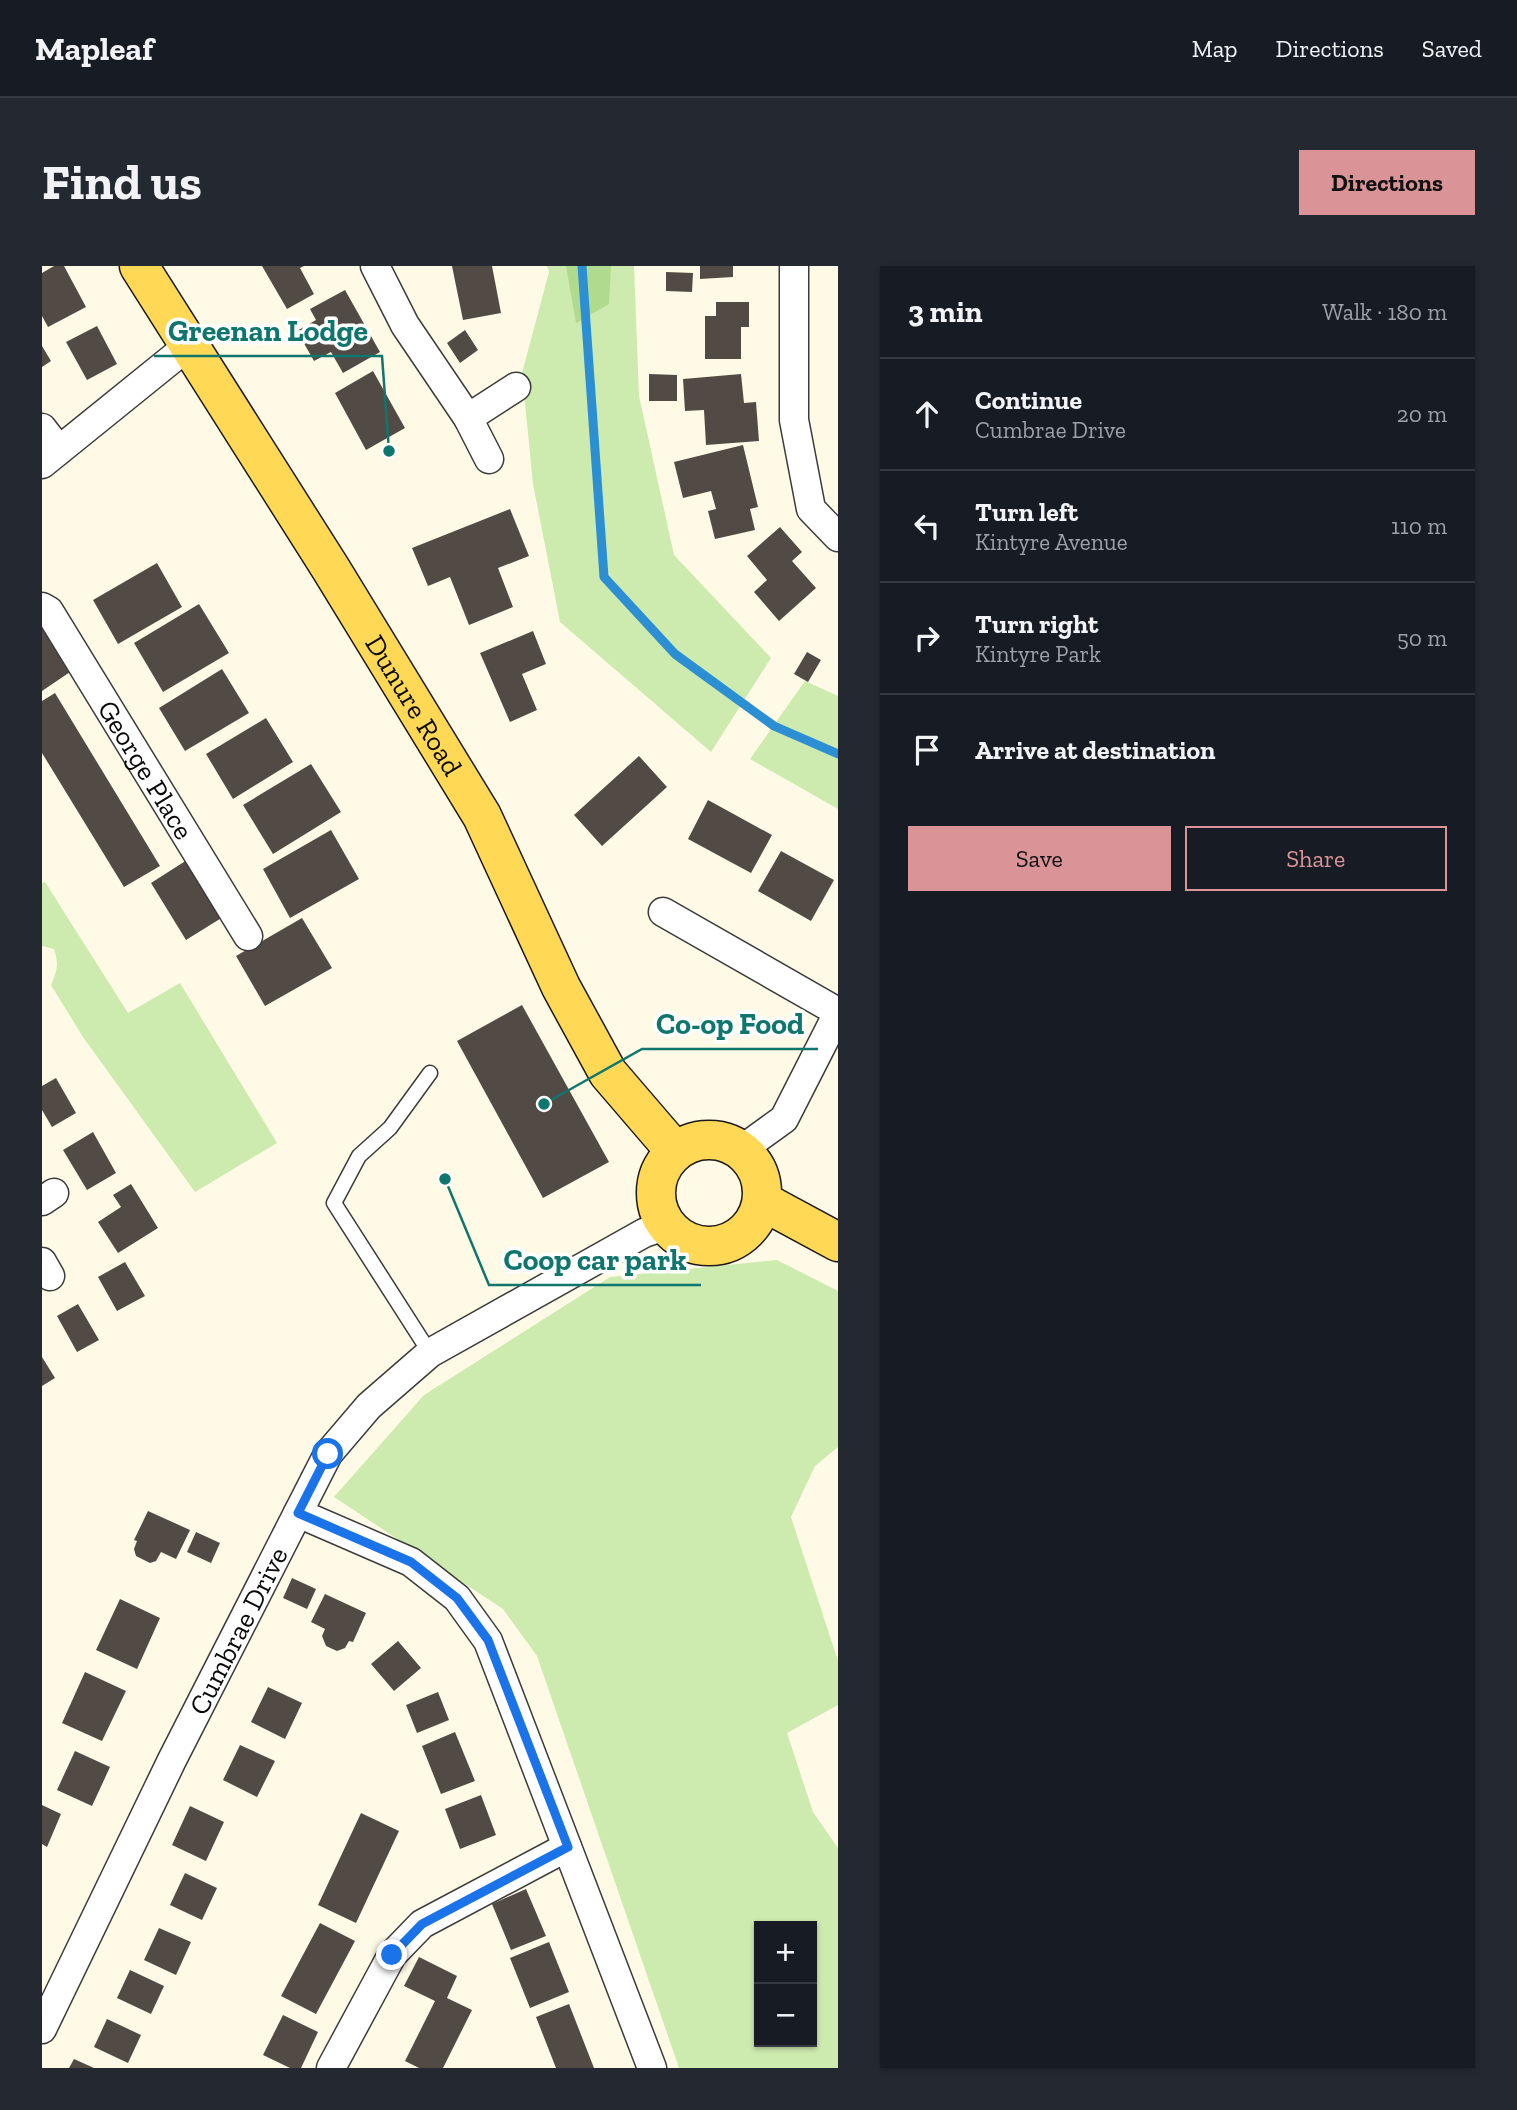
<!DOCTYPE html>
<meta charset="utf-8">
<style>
:root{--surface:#171b24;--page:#242831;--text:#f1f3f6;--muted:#9ea1a6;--line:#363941;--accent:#da9397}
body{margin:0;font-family:"Zilla Slab",serif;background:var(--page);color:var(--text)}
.controls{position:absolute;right:21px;bottom:21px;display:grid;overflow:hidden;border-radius:0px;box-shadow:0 2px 5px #0004}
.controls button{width:63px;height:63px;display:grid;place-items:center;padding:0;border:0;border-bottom:2px solid var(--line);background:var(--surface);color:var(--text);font:35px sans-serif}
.stop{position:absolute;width:21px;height:21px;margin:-16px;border:5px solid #1a73e8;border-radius:50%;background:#fff}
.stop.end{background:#1a73e8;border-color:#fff;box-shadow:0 2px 7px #0008}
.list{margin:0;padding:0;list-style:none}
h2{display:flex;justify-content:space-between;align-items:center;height:91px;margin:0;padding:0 28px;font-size:30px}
h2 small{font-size:23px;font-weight:400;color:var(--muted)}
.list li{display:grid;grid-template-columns:46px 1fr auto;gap:21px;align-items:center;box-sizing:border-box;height:112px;padding:0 28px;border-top:2px solid var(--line)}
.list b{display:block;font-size:26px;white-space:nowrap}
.list p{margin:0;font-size:23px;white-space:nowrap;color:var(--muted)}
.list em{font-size:23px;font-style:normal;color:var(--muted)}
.actions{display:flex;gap:14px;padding:21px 28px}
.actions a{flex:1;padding:16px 0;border:2px solid var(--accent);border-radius:0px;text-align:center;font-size:24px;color:var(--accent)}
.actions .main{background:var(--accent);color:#111}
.icon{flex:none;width:38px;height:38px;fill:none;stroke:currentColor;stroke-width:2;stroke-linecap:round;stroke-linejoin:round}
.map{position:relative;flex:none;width:796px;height:1802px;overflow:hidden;border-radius:0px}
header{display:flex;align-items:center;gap:42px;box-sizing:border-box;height:98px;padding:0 35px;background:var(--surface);border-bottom:2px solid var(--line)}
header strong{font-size:33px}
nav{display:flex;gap:38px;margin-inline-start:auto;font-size:24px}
.intro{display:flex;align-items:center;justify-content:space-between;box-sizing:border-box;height:168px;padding:0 42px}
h1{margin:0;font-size:49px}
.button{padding:18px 32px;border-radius:0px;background:var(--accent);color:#111;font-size:24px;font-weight:700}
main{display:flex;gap:42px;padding:0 42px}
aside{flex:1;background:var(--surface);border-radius:0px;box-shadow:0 2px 5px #0004}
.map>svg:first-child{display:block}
</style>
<header>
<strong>Mapleaf</strong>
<nav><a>Map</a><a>Directions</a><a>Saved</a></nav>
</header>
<div class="intro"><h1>Find us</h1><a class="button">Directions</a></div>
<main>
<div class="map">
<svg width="796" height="1802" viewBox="0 0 796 1802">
<rect width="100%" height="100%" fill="#fffae6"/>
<!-- green -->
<path fill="#cdeaaf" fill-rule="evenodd" d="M 505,0 L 592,0 L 597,130 L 632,289 L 729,392 L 669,486 L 518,356 L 491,218 L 480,107 L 507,6 Z
M 763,415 L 796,430 L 796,543 L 708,493 Z
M 3,616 L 86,747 L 138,717 L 235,877 L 153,926 L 41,771 L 9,719 C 15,706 17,697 12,683 L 0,680 L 0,617 Z
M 735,994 L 796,1025 L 796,1181 L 773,1200 L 749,1251 L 796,1395 L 796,1439 L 745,1467 L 771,1546 L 796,1582 L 796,1802 L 637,1802 L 495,1390 L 461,1343 L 292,1231 L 382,1129 L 568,1011 ZM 717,1660 L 770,1660 L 770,1776 L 717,1776 Z"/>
<!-- forest -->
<path fill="#b0db8e" d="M 524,0 L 569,0 L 567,38 L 534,57 Z"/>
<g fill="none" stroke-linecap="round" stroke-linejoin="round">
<!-- stream -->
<path stroke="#2c8fd3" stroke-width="9" d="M 540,0 L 562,311 L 633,388 L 732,460 L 796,488"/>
</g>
<!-- building -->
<path fill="#524b45" d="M 12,0 L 22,0 L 44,41 L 6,61 L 0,50 L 0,7 Z
M 220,0 L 262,0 L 258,2 L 272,28 L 245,43 Z
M 410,0 L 450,0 L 459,47 L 421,54 Z
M 658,0 L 691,0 L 691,11 L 658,13 Z
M 624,6 L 651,7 L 650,26 L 624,25 Z
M 303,24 L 338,86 L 301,107 L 289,86 L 272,95 L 255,65 L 274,54 L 268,43 Z
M 674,36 L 707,36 L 707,61 L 699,61 L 699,93 L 663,93 L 663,50 L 674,50 Z
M 55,60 L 75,98 L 45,114 L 24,76 Z
M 423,64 L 436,84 L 418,97 L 405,77 Z
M 0,80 L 9,95 L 0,101 Z
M 331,105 L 363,162 L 324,184 L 293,127 Z
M 607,108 L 635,109 L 635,135 L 607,135 Z
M 699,108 L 702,137 L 714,136 L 717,175 L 664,179 L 662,144 L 643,145 L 641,113 Z
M 701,179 L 716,241 L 708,243 L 713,264 L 673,273 L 666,245 L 674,243 L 669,225 L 641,232 L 632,196 Z
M 468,243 L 487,290 L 456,302 L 471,341 L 427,359 L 408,311 L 386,320 L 370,282 Z
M 738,261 L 760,286 L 750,295 L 774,322 L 737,355 L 712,326 L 725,314 L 705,290 Z
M 115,297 L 140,341 L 76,378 L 51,334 Z
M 157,338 L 187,387 L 121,426 L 92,377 Z
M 0,357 L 31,404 L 0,425 Z
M 491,365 L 504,398 L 480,408 L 495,444 L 468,456 L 438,387 Z
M 765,386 L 779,394 L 766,416 L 752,408 Z
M 180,403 L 207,447 L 143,485 L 117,442 Z
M 13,427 L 118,600 L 82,621 L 0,487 L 0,435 Z
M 224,452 L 251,496 L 191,533 L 164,488 Z
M 597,490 L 625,521 L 560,580 L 532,549 Z
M 269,498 L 299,546 L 231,588 L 201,539 Z
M 666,534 L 730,569 L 709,607 L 646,573 Z
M 289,564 L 317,613 L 248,652 L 221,603 Z
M 739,585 L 792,614 L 769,655 L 716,625 Z
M 145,594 L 181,651 L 144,674 L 109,617 Z
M 260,652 L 290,702 L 223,740 L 194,690 Z
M 480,739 L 567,896 L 501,932 L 415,775 Z
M 14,812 L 34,847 L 10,861 L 0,844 L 0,820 Z
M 51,866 L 74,907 L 45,924 L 21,884 Z
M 89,918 L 116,962 L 76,987 L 56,956 L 79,941 L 71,929 Z
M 83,996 L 103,1030 L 75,1045 L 56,1011 Z
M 36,1038 L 57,1074 L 35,1086 L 15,1050 Z
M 0,1091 L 13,1112 L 0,1120 Z
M 106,1245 L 148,1264 L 134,1293 L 119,1286 L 114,1295 L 108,1297 L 94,1290 L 92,1283 L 95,1275 L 92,1274 Z
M 154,1266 L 178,1277 L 169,1297 L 145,1286 Z
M 250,1312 L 274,1323 L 265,1343 L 241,1332 Z
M 283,1328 L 324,1347 L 311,1376 L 307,1375 L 303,1382 L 295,1385 L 284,1380 L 280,1370 L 283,1363 L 269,1356 Z
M 78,1333 L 118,1352 L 95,1403 L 54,1384 Z
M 356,1375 L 379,1402 L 352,1425 L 329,1398 Z
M 43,1406 L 84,1425 L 60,1475 L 20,1457 Z
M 226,1421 L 260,1437 L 243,1473 L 209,1456 Z
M 396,1426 L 407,1454 L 375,1467 L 364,1439 Z
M 413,1466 L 433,1515 L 399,1528 L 380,1480 Z
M 198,1479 L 233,1495 L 215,1531 L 181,1514 Z
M 33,1485 L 68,1501 L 50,1540 L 15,1524 Z
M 439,1529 L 454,1569 L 418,1583 L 403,1543 Z
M 0,1539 L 19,1548 L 5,1581 L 0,1578 Z
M 148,1540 L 182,1556 L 164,1595 L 130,1579 Z
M 319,1547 L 357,1565 L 314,1657 L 276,1639 Z
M 143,1607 L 175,1622 L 160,1654 L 128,1639 Z
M 484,1623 L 504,1670 L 469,1684 L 450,1638 Z
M 278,1657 L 313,1675 L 274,1748 L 239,1730 Z
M 117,1662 L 149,1676 L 134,1709 L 102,1694 Z
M 507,1676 L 527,1726 L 488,1742 L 468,1692 Z
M 377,1691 L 415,1710 L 405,1732 L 430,1744 L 401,1802 L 377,1802 L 363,1795 L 393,1735 L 362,1720 Z
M 88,1704 L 122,1720 L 109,1748 L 75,1732 Z
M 527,1738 L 552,1802 L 514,1802 L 494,1751 Z
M 241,1749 L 276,1766 L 259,1802 L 248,1802 L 221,1789 Z
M 65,1753 L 99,1769 L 86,1797 L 52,1781 Z
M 32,1793 L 52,1802 L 27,1802 Z"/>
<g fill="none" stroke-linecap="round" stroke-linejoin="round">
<!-- lane casing -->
<g stroke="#3c3c3c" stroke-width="17">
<path id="lane" d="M 388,807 L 348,862 L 317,890 L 292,937 L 388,1087"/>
</g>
<!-- street casing -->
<g stroke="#3c3c3c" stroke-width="31">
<g id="street">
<path d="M 333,0 L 363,59 L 426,152 L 447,193"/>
<path d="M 752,0 L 752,154 L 769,243 L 796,271"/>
<path d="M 426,152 L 474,121"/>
<path d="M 0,162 L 17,184"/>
<path d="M 0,198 L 146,80"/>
<path id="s1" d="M 0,341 L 7,345 L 206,670"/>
<path d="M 621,646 L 796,746"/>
<path d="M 699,884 L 742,853 L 796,747"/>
<path d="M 0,935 L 12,927"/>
<path d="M 0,996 L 8,1010"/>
<path d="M 256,1247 L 369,1296 L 415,1332 L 446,1375 L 610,1802"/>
<path id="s2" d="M 0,1763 L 130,1494 L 286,1188 L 327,1140 L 388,1087 L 602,967 L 625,959"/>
<path d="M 289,1802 L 350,1689 L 380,1658 L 525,1581"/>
</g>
</g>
<!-- primary casing -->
<g stroke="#1a1a1a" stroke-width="41">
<g id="primary">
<path id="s3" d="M 97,0 L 289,303 L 440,550 L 519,721 L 566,807 L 633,885"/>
<circle cx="667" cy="927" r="53"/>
<path d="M 720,935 L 796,976"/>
</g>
</g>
<!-- lane -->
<use href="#lane" stroke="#fff" stroke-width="14"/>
<!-- street -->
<use href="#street" stroke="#fff" stroke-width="28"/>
<!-- primary -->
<use href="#primary" stroke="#ffd856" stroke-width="38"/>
</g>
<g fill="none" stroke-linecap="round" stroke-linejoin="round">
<!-- route -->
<path stroke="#1a73e8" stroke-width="9" d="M 286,1188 L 256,1247 L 369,1296 L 415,1332 L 446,1374 L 526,1581 L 380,1658 L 350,1689"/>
</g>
<g text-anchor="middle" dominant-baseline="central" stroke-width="7" stroke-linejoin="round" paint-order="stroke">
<!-- street labels -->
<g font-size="28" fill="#090909" stroke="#fff">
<text stroke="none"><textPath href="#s3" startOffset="518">Dunure Road</textPath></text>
<text stroke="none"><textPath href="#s1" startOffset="194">George Place</textPath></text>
<text stroke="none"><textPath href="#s2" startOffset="444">Cumbrae Drive</textPath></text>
</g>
</g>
<!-- callouts -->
<path fill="none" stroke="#0f766e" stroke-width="2.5" d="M347 185L340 90H112M502 838L600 783H776M403 913L447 1019H659"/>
<g fill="#0f766e" stroke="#fff" stroke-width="2.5">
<circle cx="347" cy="185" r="7"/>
<circle cx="502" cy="838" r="7"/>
<circle cx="403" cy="913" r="7"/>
</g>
<g font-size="30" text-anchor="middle" font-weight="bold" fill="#0f766e" stroke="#fff" stroke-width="7" stroke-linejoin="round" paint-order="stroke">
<text x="226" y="75">Greenan Lodge</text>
<text x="688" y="768">Co-op Food</text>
<text x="553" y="1004">Coop car park</text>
</g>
</svg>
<div class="controls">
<button>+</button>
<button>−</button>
</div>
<div class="stop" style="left:286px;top:1188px"></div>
<div class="stop end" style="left:350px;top:1689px"></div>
</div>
<aside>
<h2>3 min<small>Walk · 180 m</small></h2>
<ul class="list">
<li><svg class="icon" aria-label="ahead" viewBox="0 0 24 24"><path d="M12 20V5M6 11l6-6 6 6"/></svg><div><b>Continue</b><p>Cumbrae Drive</p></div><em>20 m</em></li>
<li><svg class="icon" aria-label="left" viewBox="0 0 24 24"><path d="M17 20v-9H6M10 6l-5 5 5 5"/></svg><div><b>Turn left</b><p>Kintyre Avenue</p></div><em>110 m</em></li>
<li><svg class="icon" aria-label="right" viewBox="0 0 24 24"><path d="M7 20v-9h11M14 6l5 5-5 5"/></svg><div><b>Turn right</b><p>Kintyre Park</p></div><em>50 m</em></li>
<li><svg class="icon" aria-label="arrive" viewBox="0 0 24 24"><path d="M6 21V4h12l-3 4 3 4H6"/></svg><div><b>Arrive at destination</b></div></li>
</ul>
<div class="actions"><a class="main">Save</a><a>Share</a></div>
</aside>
</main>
